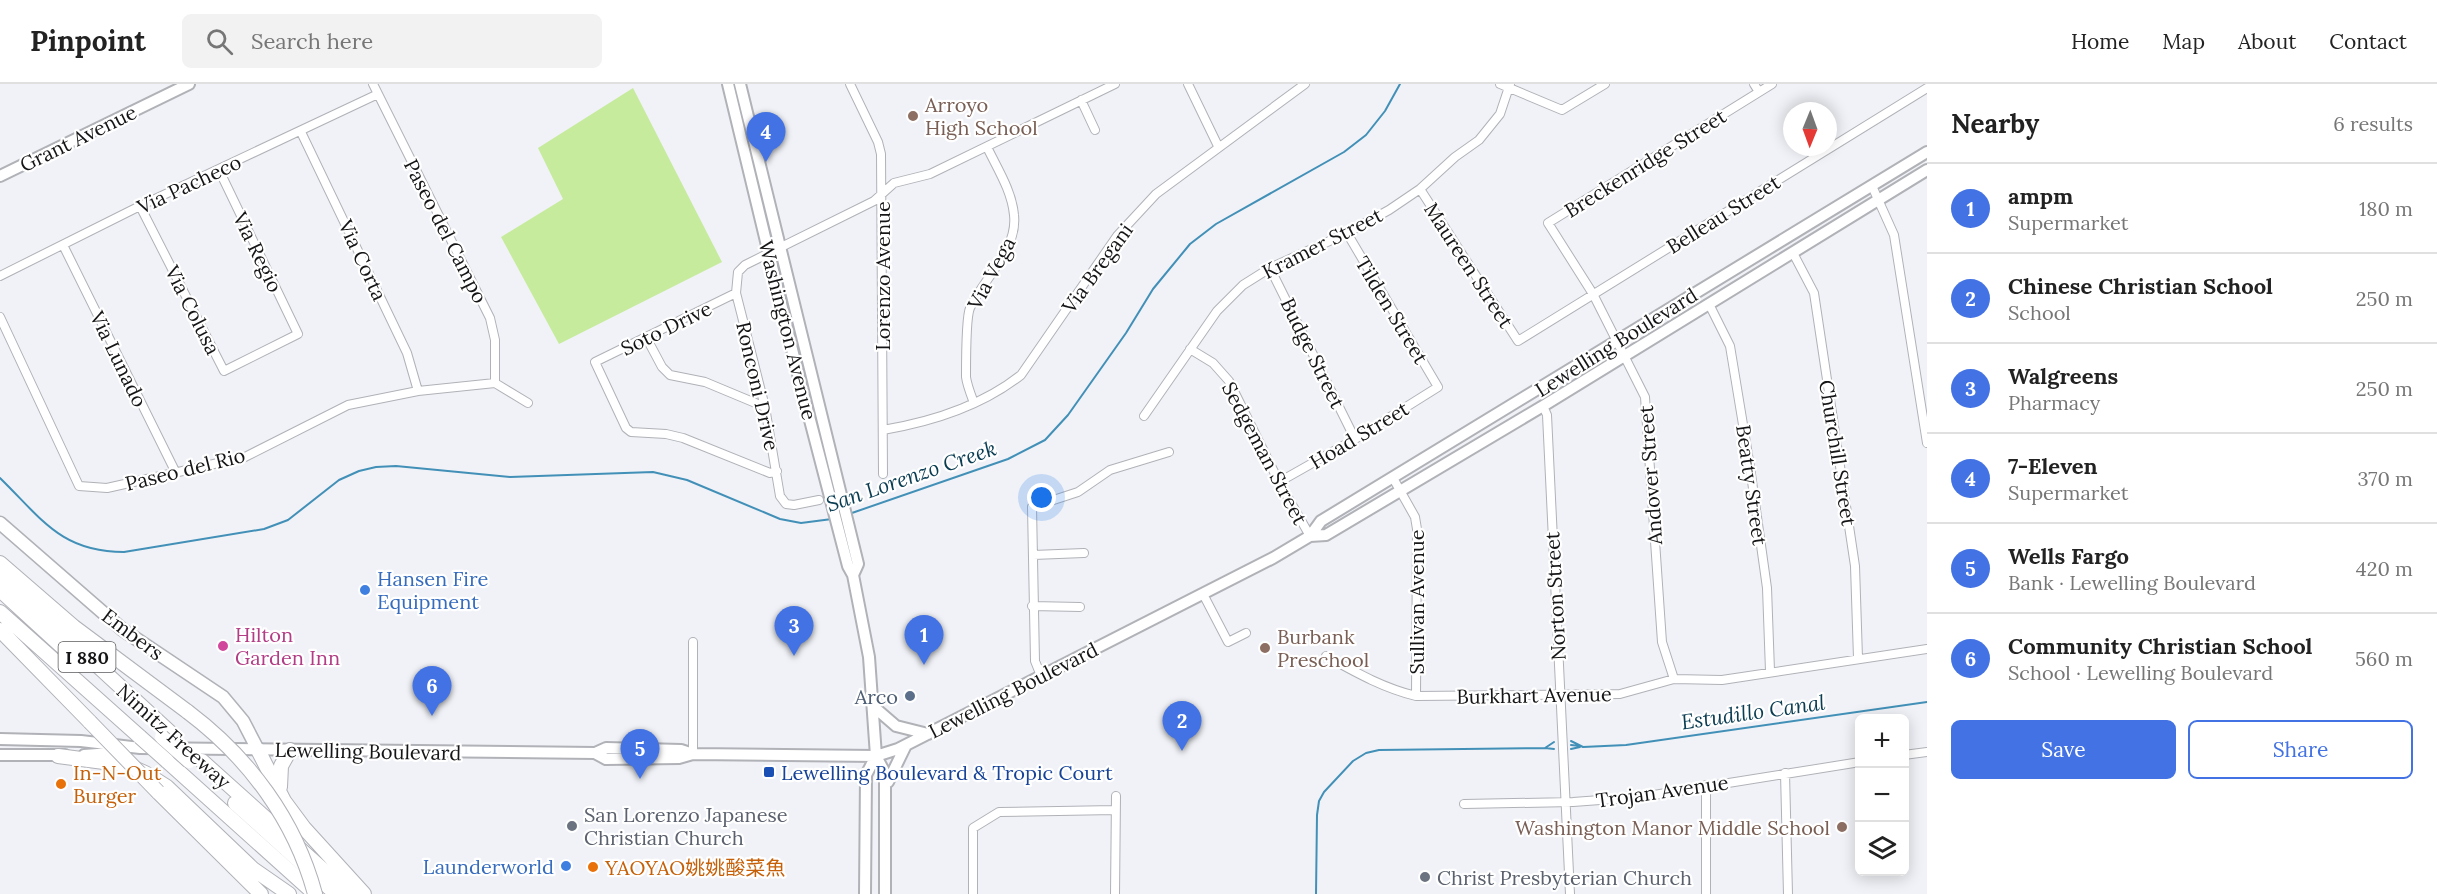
<!DOCTYPE html>
<meta charset="utf-8">
<style>
:root{--surface:#fff;--page:#f2f2f2;--text:#222;--muted:#767676;--line:#e0e0e0;--accent:#4272e3}
body{margin:0;font-family:Lora,"Noto Sans SC",serif;background:var(--page);color:var(--text)}
.controls{position:absolute;right:18px;bottom:18px;display:grid;overflow:hidden;border-radius:9px;box-shadow:0 3px 15px #0003}
.controls button{width:54px;height:54px;display:grid;place-items:center;padding:0;border:0;border-bottom:2px solid var(--line);background:var(--surface);color:var(--text);font:30px sans-serif}
.compass{position:absolute;left:1783px;top:18px;width:54px;height:54px;border-radius:50%;background:var(--surface);box-shadow:0 3px 15px #0003;rotate:181deg}
.you{position:absolute;left:1042px;top:414px;width:21px;height:21px;margin:-15px;border:4px solid #fff;border-radius:50%;background:#1a73e8;box-shadow:0 0 0 9px #1a73e833}
.badge{display:grid;place-items:center;width:39px;height:39px;border-radius:50%;background:var(--accent);color:#fff;font-size:20px;font-weight:700}
.pin{position:absolute;translate:-50% -50px;filter:drop-shadow(0 2px 3px #0008)}
.pin::after{content:'';position:absolute;top:32px;width:21px;height:18px;background:inherit;clip-path:polygon(0 0,100% 0,50% 100%)}
.list{margin:0;padding:0;list-style:none}
h2{display:flex;justify-content:space-between;align-items:center;height:78px;margin:0;padding:0 24px;font-size:26px}
h2 small{font-size:20px;font-weight:400;color:var(--muted)}
.list li{display:grid;grid-template-columns:39px 1fr auto;gap:18px;align-items:center;box-sizing:border-box;height:90px;padding:0 24px;border-top:2px solid var(--line)}
.list b{display:block;font-size:22px;white-space:nowrap}
.list p{margin:0;font-size:20px;white-space:nowrap;color:var(--muted)}
.list em{font-size:20px;font-style:normal;color:var(--muted)}
.actions{display:flex;gap:12px;padding:18px 24px}
.actions a{flex:1;padding:14px 0;border:2px solid var(--accent);border-radius:9px;text-align:center;font-size:21px;color:var(--accent)}
.actions .main{background:var(--accent);color:#fff}
.icon{flex:none;width:33px;height:33px;fill:none;stroke:currentColor;stroke-width:2;stroke-linecap:round;stroke-linejoin:round}
.map{position:relative;flex:none;width:1927px;height:810px;overflow:hidden}
header{display:flex;align-items:center;gap:36px;box-sizing:border-box;height:84px;padding:0 30px;background:var(--surface);border-bottom:2px solid var(--line)}
header strong{font-size:28px}
nav{display:flex;gap:33px;margin-inline-start:auto;font-size:21px}
.search{width:420px;height:54px;background:var(--page);display:flex;align-items:center;gap:15px;box-sizing:border-box;padding:0 21px;border-radius:9px;color:var(--muted);font-size:22px}
main{display:flex}
aside{flex:1;background:var(--surface)}
.map>svg:first-child{display:block}
</style>
<header>
<strong>Pinpoint</strong>
<div class="search"><svg class="icon" aria-label="search" viewBox="0 0 24 24"><circle cx="10" cy="10" r="6"/><path d="M15 15l6 6"/></svg>Search here</div>
<nav><a>Home</a><a>Map</a><a>About</a><a>Contact</a></nav>
</header>
<main>
<div class="map">
<svg width="1927" height="810" viewBox="0 0 1927 810">
<rect width="100%" height="100%" fill="#f0f2f7"/>
<!-- green -->
<path fill="#c7eb9d" d="M 633,4 L 722,178 L 559,260 L 501,153 L 563,115 L 538,64 Z"/>
<g fill="none" stroke-linecap="round" stroke-linejoin="round">
<!-- stream -->
<path stroke="#4290b7" stroke-width="2" d="M 0,394 C 42,435 61,468 124,468 L 264,445 L 288,436 L 339,396 L 359,387 L 376,383 L 396,382 L 510,393 L 653,388 L 687,396 L 780,435 L 801,439 L 832,435
M 849,430 L 1008,375 L 1045,356 L 1068,331 L 1126,249 L 1153,205 L 1190,160 L 1216,140 L 1344,68 L 1366,51 L 1385,27 L 1400,0
M 1571,657 L 1583,663 L 1626,661 L 1927,618
M 1571,661 L 1580,662
M 1545,664 L 1554,665
M 1571,665 L 1580,663
M 1316,810 L 1317,731 L 1319,717 L 1324,708 L 1353,677 L 1366,669 L 1379,666 L 1545,664 L 1554,658"/>
<!-- minor casing -->
<g stroke="#b0b2b8" stroke-width="10">
<path id="minor" d="M 373,0 L 490,234 L 495,256 L 495,299
M 850,0 L 878,58 L 881,70 L 883,390
M 1188,0 L 1218,62
M 1500,0 L 1562,26 L 1605,0
M 1754,0 L 1759,8
M 1081,16 L 1095,46
M 301,48 L 407,269 L 418,307
M 1872,102 L 1894,151 L 1927,359
M 1420,105 L 1518,257 L 1927,4
M 140,122 L 224,287 L 298,250 L 219,86
M 63,161 L 176,389
M 1793,169 L 1814,209 L 1855,482 L 1858,574
M 1270,184 L 1355,355
M 0,192 L 140,122 L 378,10
M 736,209 L 595,278 L 626,344 L 631,348 L 666,350 L 683,354 L 770,389 L 777,387
M 1709,220 L 1730,262 L 1750,383 L 1767,504 L 1770,587
M 0,233 L 79,402 L 107,404 L 245,373 L 348,321 L 418,307 L 495,299
M 646,253 L 662,283 L 670,291 L 705,298 L 765,323
M 1190,265 L 1213,279 L 1229,297 L 1279,398 L 1310,452
M 495,299 L 528,319
M 974,319 C 971,311 967,301 966,293 C 966,281 966,233 970,224 C 984,194 1018,165 1014,131 C 1012,107 997,84 987,63
M 1543,322 L 1547,331 L 1570,810
M 1144,332 L 1217,227 L 1243,201 L 1270,184 L 1347,149 L 1389,126 L 1420,105 L 1455,73 L 1479,56 L 1500,30 L 1510,0
M 883,346 C 931,338 983,321 1021,291 L 1117,152 L 1156,110 L 1305,0
M 1393,394 L 1415,433 L 1417,445 L 1416,612
M 1279,398 L 1355,355 L 1438,303 L 1347,149
M 819,416 L 794,421 L 786,420 L 780,412 L 765,323 L 736,209 L 738,188 L 745,181 L 874,117 L 894,99 L 930,90 L 1115,0
M 1033,471 L 1084,469
M 1203,510 L 1228,558 L 1246,549
M 1032,522 L 1080,523
M 1326,572 C 1355,588 1383,604 1416,612 L 1620,610 L 1674,595 L 1722,596 L 1927,565
M 1041,592 L 1035,577 L 1032,423 L 1078,408 L 1110,386 L 1169,368
M 1674,595 L 1662,558 L 1645,313 L 1593,210 L 1548,139 L 1772,0
M 693,670 L 693,558
M 1904,671 L 1927,668
M 1785,689 L 1788,810
M 1706,701 L 1706,810
M 1464,720 L 1573,718 L 1641,713 L 1860,678
M 973,810 L 973,744 L 999,728 L 1115,726
M 1115,810 L 1116,712"/>
</g>
<!-- secondary casing -->
<g stroke="#b0b2b8" stroke-width="14">
<path id="secondary" d="M 728,0 L 798,290 L 848,482 L 853,491 L 869,573 L 876,672 L 885,689 L 885,810
M 740,0 L 858,480 L 853,491
M 0,92 L 189,0
M 1310,452 L 1321,437 L 1927,68
M 874,623 L 896,642 L 928,650
M 0,655 L 81,657 L 140,664 L 595,669 L 606,664 L 681,666 L 693,670
M 595,669 L 606,675 L 679,674 L 693,670 L 876,672 L 898,665 L 1273,474 L 1310,452 L 1326,451 L 1543,322 L 1927,86
M 0,671 L 65,671
M 84,671 L 125,668
M 888,698 L 906,661
M 865,810 L 866,691 L 876,672"/>
</g>
<!-- primary casing -->
<g stroke="#b0b2b8" stroke-width="15">
<path id="primary" d="M 0,439 L 123,546 L 223,613 L 243,637 L 258,666"/>
</g>
<!-- motorway casing -->
<g stroke="#b0b2b8" stroke-width="16">
<path id="motorway" d="M 0,479 L 74,543 L 188,628
M 0,492 L 175,653
M 0,506 L 69,569
M 0,528 L 140,653
M 0,546 L 90,638
M 258,666 L 284,717 L 304,744 L 364,810
M 58,672 L 127,681 L 145,689 L 167,703 L 253,785 L 289,810
M 167,677 L 315,810
M 202,677 L 350,810
M 280,703 L 281,682 L 290,666
M 158,708 L 261,810
M 235,719 L 336,810"/>
</g>
<!-- minor -->
<use href="#minor" stroke="#fff" stroke-width="8"/>
<!-- secondary -->
<use href="#secondary" stroke="#fff" stroke-width="10"/>
<!-- primary -->
<use href="#primary" stroke="#fff" stroke-width="12"/>
<!-- motorway -->
<use href="#motorway" stroke="#fff" stroke-width="14"/>
<!-- motorway-bridge casing -->
<g stroke="#b0b2b8" stroke-width="16" stroke-linecap="butt">
<path id="motorway-bridge" d="M 188,628 C 249,674 295,736 315,810
M 90,638 L 158,708
M 140,653 L 167,677
M 162,653 L 189,677"/>
</g>
<!-- motorway-bridge -->
<use href="#motorway-bridge" stroke="#fff" stroke-width="14"/>
</g>
<!-- markers -->
<g fill="#8d6e63" stroke="#fff" stroke-width="2">
<circle cx="913" cy="32" r="6"/>
<circle cx="1265" cy="564" r="6"/>
<circle cx="1842" cy="743" r="6"/>
</g>
<g fill="#3f7fe0" stroke="#fff" stroke-width="2">
<circle cx="365" cy="506" r="6"/>
<circle cx="566" cy="782" r="6"/>
</g>
<circle fill="#d1479c" stroke="#fff" stroke-width="2" cx="223" cy="562" r="6"/>
<circle fill="#5c6f8a" stroke="#fff" stroke-width="2" cx="910" cy="612" r="6"/>
<rect fill="#1a4fb4" stroke="#fff" stroke-width="2" x="763" y="682" width="12" height="12" rx="3"/>
<g fill="#e8710a" stroke="#fff" stroke-width="2">
<circle cx="61" cy="700" r="6"/>
<circle cx="593" cy="783" r="6"/>
</g>
<g fill="#6b7280" stroke="#fff" stroke-width="2">
<circle cx="572" cy="742" r="6"/>
<circle cx="1425" cy="793" r="6"/>
</g>
<g text-anchor="middle" dominant-baseline="central" stroke-width="4.5" stroke-linejoin="round" paint-order="stroke">
<!-- shield labels -->
<rect fill="#fff" stroke="#5b5b5d" stroke-width="1.5" x="58.5" y="558" width="57" height="30" rx="4.5"/>
<g font-size="18" font-weight="bold" fill="#151517">
<text x="87" y="573">I 880</text>
</g>
<!-- education labels -->
<g font-size="20" fill="#785e54" stroke="#fff" text-anchor="start">
<text x="925" y="20">Arroyo<tspan x="925" dy="23">High School</tspan></text>
<text x="1277" y="552">Burbank<tspan x="1277" dy="23">Preschool</tspan></text>
<text x="1830" y="743" text-anchor="end">Washington Manor Middle School</text>
</g>
<!-- street labels -->
<g font-size="20" fill="#151517" stroke="#fff">
<text transform="translate(78 54) rotate(-26)">Grant Avenue</text>
<text transform="translate(1645 79) rotate(-32)">Breckenridge Street</text>
<text transform="translate(189 100) rotate(-25)">Via Pacheco</text>
<text transform="translate(1723 130) rotate(-32)">Belleau Street</text>
<text transform="translate(446 147) rotate(63)">Paseo del Campo</text>
<text transform="translate(1322 159) rotate(-27)">Kramer Street</text>
<text transform="translate(258 168) rotate(64)">Via Regio</text>
<text transform="translate(363 176) rotate(65)">Via Corta</text>
<text transform="translate(1469 181) rotate(57)">Maureen Street</text>
<text transform="translate(1097 184) rotate(-54)">Via Bregani</text>
<text transform="translate(991 189) rotate(-62)">Via Vega</text>
<text transform="translate(882 192) rotate(-90)">Lorenzo Avenue</text>
<text transform="translate(193 226) rotate(63)">Via Colusa</text>
<text transform="translate(1392 226) rotate(59)">Tilden Street</text>
<text transform="translate(666 244) rotate(-26)">Soto Drive</text>
<text transform="translate(788 246) rotate(76)">Washington Avenue</text>
<text transform="translate(1616 258) rotate(-32)">Lewelling Boulevard</text>
<text transform="translate(1313 269) rotate(64)">Budge Street</text>
<text transform="translate(119 275) rotate(64)">Via Lunado</text>
<text transform="translate(758 302) rotate(77)">Ronconi Drive</text>
<text transform="translate(1359 351) rotate(-31)">Hoad Street</text>
<text transform="translate(1265 369) rotate(62)">Sedgeman Street</text>
<text transform="translate(1838 369) rotate(81)">Churchill Street</text>
<text transform="translate(185 385) rotate(-14)">Paseo del Rio</text>
<text transform="translate(1650 391) rotate(-94)">Andover Street</text>
<text transform="translate(1752 401) rotate(82)">Beatty Street</text>
<text transform="translate(1555 512) rotate(-93)">Norton Street</text>
<text transform="translate(1416 518) rotate(-90)">Sullivan Avenue</text>
<text transform="translate(133 550) rotate(37)">Embers</text>
<text transform="translate(1013 606) rotate(-27)">Lewelling Boulevard</text>
<text transform="translate(1534 611) rotate(-1)">Burkhart Avenue</text>
<text transform="translate(174 652) rotate(42)">Nimitz Freeway</text>
<text transform="translate(368 667) rotate(1)">Lewelling Boulevard</text>
<text transform="translate(1662 707) rotate(-8)">Trojan Avenue</text>
</g>
<!-- shop labels -->
<g font-size="20" fill="#366cbe" stroke="#fff" text-anchor="start">
<text x="377" y="494">Hansen Fire<tspan x="377" dy="23">Equipment</tspan></text>
<text x="554" y="782" text-anchor="end">Launderworld</text>
</g>
<!-- hotel labels -->
<g font-size="20" fill="#b23c85" stroke="#fff" text-anchor="start">
<text x="235" y="550">Hilton<tspan x="235" dy="23">Garden Inn</tspan></text>
</g>
<!-- service labels -->
<g font-size="20" fill="#4e5e75" stroke="#fff" text-anchor="end">
<text x="898" y="612">Arco</text>
</g>
<!-- food labels -->
<g font-size="20" fill="#c56008" stroke="#fff" text-anchor="start">
<text x="73" y="688">In-N-Out<tspan x="73" dy="23">Burger</tspan></text>
<text x="605" y="783">YAOYAO姚姚酸菜魚</text>
</g>
<!-- transit labels -->
<g font-size="20" fill="#164399" stroke="#fff" text-anchor="start">
<text x="781" y="688">Lewelling Boulevard &amp; Tropic Court</text>
</g>
<!-- worship labels -->
<g font-size="20" fill="#5b616d" stroke="#fff" text-anchor="start">
<text x="584" y="730">San Lorenzo Japanese<tspan x="584" dy="23">Christian Church</tspan></text>
<text x="1437" y="793">Christ Presbyterian Church</text>
</g>
<!-- water labels -->
<g font-size="21" font-style="italic" fill="#0a3c52" stroke="#fff">
<text transform="translate(911 392) rotate(-19)">San Lorenzo Creek</text>
<text transform="translate(1753 628) rotate(-8)">Estudillo Canal</text>
</g>
</g>
</svg>
<div class="controls">
<button>+</button>
<button>−</button>
<button><svg class="icon" aria-label="layers" viewBox="0 0 24 24"><path d="M12 4l9 5-9 5-9-5zM3 14l9 5 9-5"/></svg></button>
</div>
<svg class="compass" viewBox="-18 -18 36 36"><path d="M0-13l5 13h-10z" fill="#e53935"/><path d="M0 13l5-13h-10z" fill="#767676"/></svg>
<div class="you"></div>
<div class="pin badge" style="left:924px;top:581px">1</div>
<div class="pin badge" style="left:1182px;top:667px">2</div>
<div class="pin badge" style="left:794px;top:572px">3</div>
<div class="pin badge" style="left:766px;top:78px">4</div>
<div class="pin badge" style="left:640px;top:695px">5</div>
<div class="pin badge" style="left:432px;top:632px">6</div>
</div>
<aside>
<h2>Nearby<small>6 results</small></h2>
<ul class="list">
<li><span class="badge">1</span><div><b>ampm</b><p>Supermarket</p></div><em>180 m</em></li>
<li><span class="badge">2</span><div><b>Chinese Christian School</b><p>School</p></div><em>250 m</em></li>
<li><span class="badge">3</span><div><b>Walgreens</b><p>Pharmacy</p></div><em>250 m</em></li>
<li><span class="badge">4</span><div><b>7-Eleven</b><p>Supermarket</p></div><em>370 m</em></li>
<li><span class="badge">5</span><div><b>Wells Fargo</b><p>Bank · Lewelling Boulevard</p></div><em>420 m</em></li>
<li><span class="badge">6</span><div><b>Community Christian School</b><p>School · Lewelling Boulevard</p></div><em>560 m</em></li>
</ul>
<div class="actions"><a class="main">Save</a><a>Share</a></div>
</aside>
</main>
